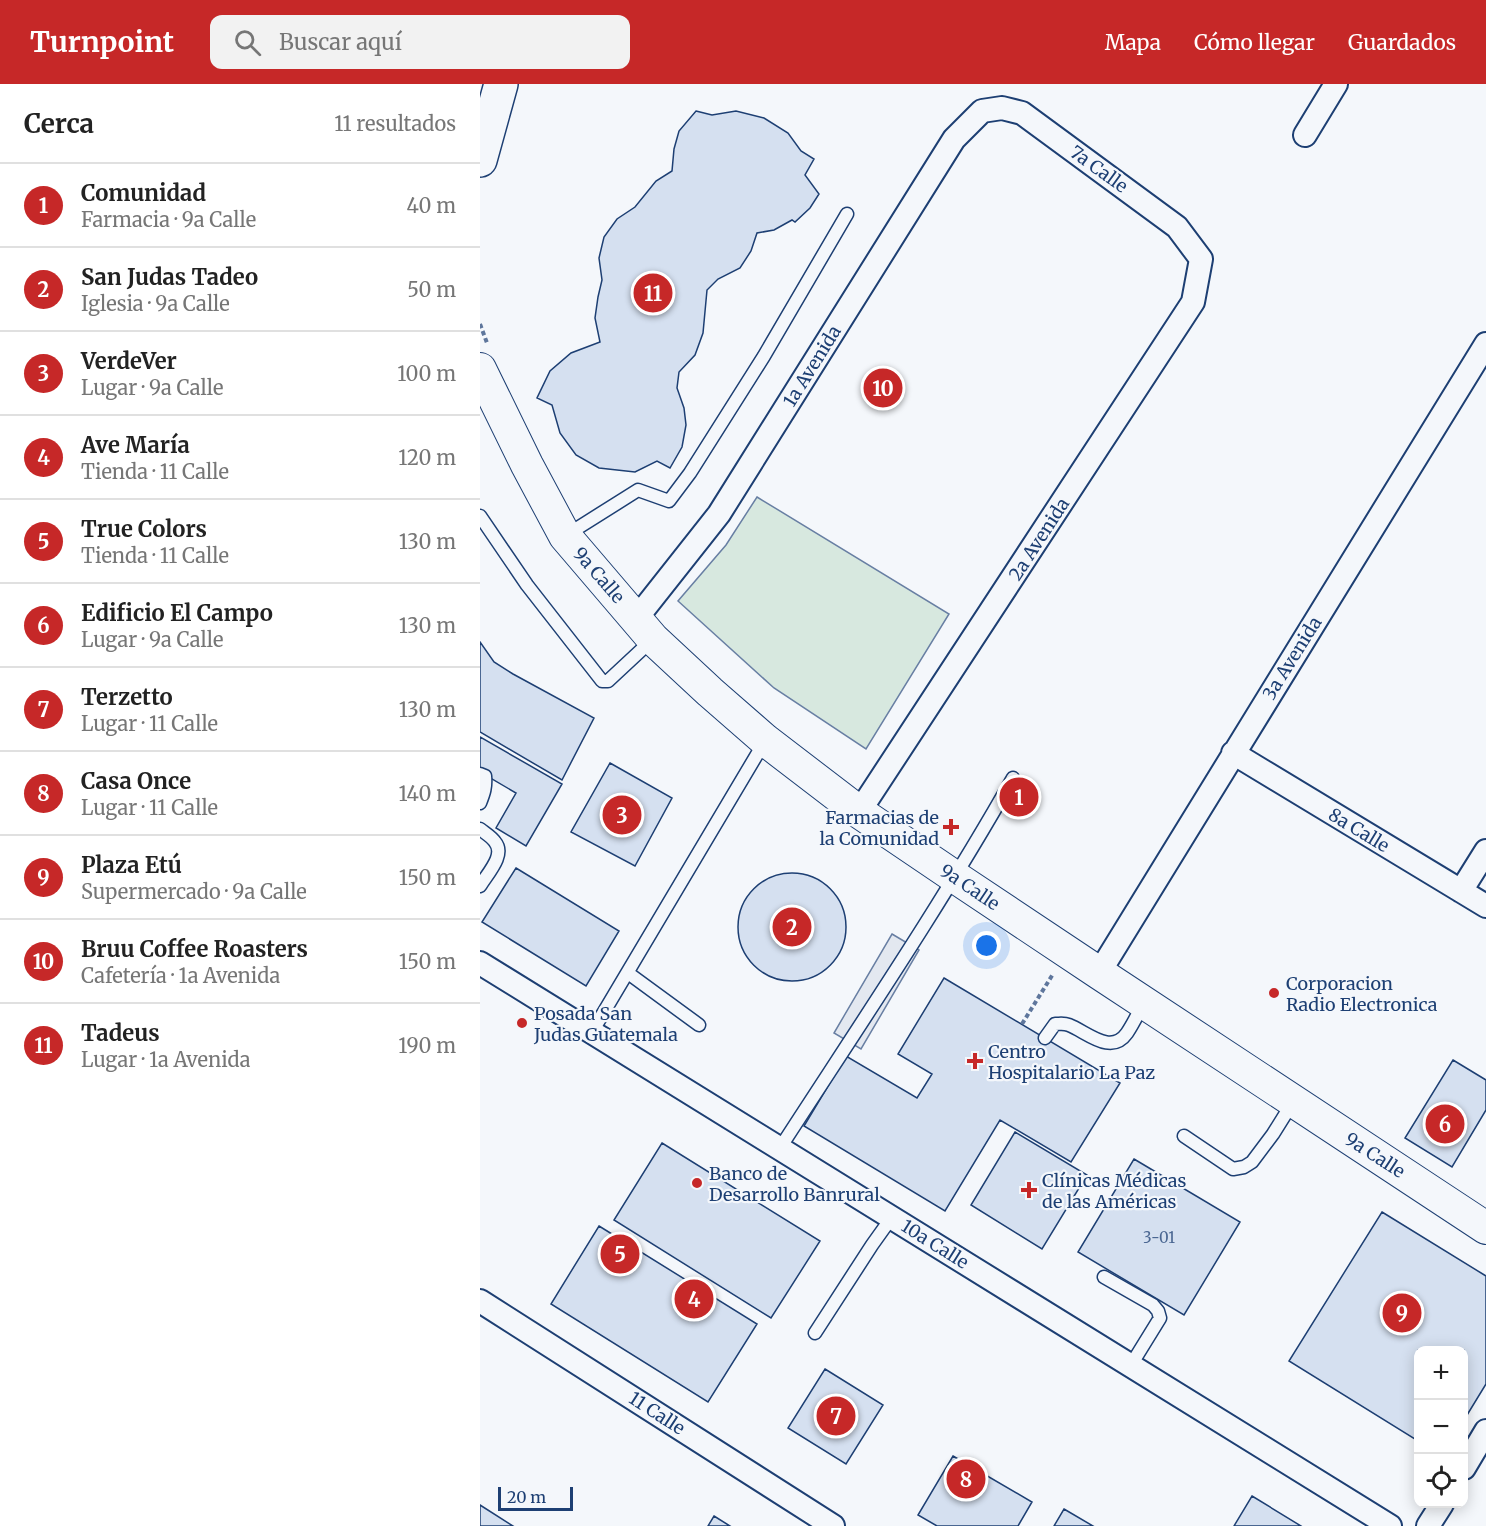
<!DOCTYPE html>
<html lang="es">
<meta charset="utf-8">
<style>
:root{--surface:#fff;--page:#f2f2f2;--text:#222;--muted:#767676;--line:#e0e0e0;--accent:#c62828}
body{margin:0;font-family:Merriweather,serif;background:var(--page);color:var(--text)}
.controls{position:absolute;right:18px;bottom:18px;display:grid;overflow:hidden;border-radius:12px;box-shadow:0 3px 15px #0003}
.controls button{width:54px;height:54px;display:grid;place-items:center;padding:0;border:0;border-bottom:2px solid var(--line);background:var(--surface);color:var(--text);font:30px sans-serif}
.scale{position:absolute;left:18px;bottom:15px;width:75px;box-sizing:border-box;padding-left:6px;border:3px solid #1d3f73;border-top:0;font-size:16px;line-height:21px;white-space:nowrap;color:#1d3f73;-webkit-text-stroke:4px #f4f7fb;paint-order:stroke}
.you{position:absolute;left:507px;top:862px;width:21px;height:21px;margin:-15px;border:4px solid #fff;border-radius:50%;background:#1a73e8;box-shadow:0 0 0 9px #1a73e833}
.badge{display:grid;place-items:center;width:39px;height:39px;border-radius:50%;background:var(--accent);color:#fff;font-size:20px;font-weight:700}
.pin{position:absolute;translate:-50% -50%;border:3px solid #fff;box-shadow:0 2px 6px #0006}
.list{margin:0;padding:0;list-style:none}
h2{display:flex;justify-content:space-between;align-items:center;height:78px;margin:0;padding:0 24px;font-size:26px}
h2 small{font-size:20px;font-weight:400;color:var(--muted)}
.list li{display:grid;grid-template-columns:39px 1fr auto;gap:18px;align-items:center;box-sizing:border-box;height:84px;padding:0 24px;border-top:2px solid var(--line)}
.list b{display:block;font-size:22px;white-space:nowrap}
.list p{margin:0;font-size:20px;white-space:nowrap;color:var(--muted)}
.list em{font-size:20px;font-style:normal;color:var(--muted)}
.icon{flex:none;width:33px;height:33px;fill:none;stroke:currentColor;stroke-width:2;stroke-linecap:round;stroke-linejoin:round}
.map{position:relative;flex:none;width:1006px;height:1442px;overflow:hidden}
header{display:flex;align-items:center;gap:36px;box-sizing:border-box;height:84px;padding:0 30px;background:var(--accent);color:#fff}
header strong{font-size:28px}
nav{display:flex;gap:33px;margin-inline-start:auto;font-size:21px}
.search{width:420px;height:54px;background:var(--page);display:flex;align-items:center;gap:15px;box-sizing:border-box;padding:0 21px;border-radius:12px;color:var(--muted);font-size:22px}
main{display:flex}
aside{flex:1;background:var(--surface)}
.map>svg:first-child{display:block}
</style>
<header>
<strong>Turnpoint</strong>
<div class="search"><svg class="icon" aria-label="search" viewBox="0 0 24 24"><circle cx="10" cy="10" r="6"/><path d="M15 15l6 6"/></svg>Buscar aquí</div>
<nav><a>Mapa</a><a>Cómo llegar</a><a>Guardados</a></nav>
</header>
<main>
<aside>
<h2>Cerca<small>11 resultados</small></h2>
<ul class="list">
<li><span class="badge">1</span><div><b>Comunidad</b><p>Farmacia · 9a Calle</p></div><em>40 m</em></li>
<li><span class="badge">2</span><div><b>San Judas Tadeo</b><p>Iglesia · 9a Calle</p></div><em>50 m</em></li>
<li><span class="badge">3</span><div><b>VerdeVer</b><p>Lugar · 9a Calle</p></div><em>100 m</em></li>
<li><span class="badge">4</span><div><b>Ave María</b><p>Tienda · 11 Calle</p></div><em>120 m</em></li>
<li><span class="badge">5</span><div><b>True Colors</b><p>Tienda · 11 Calle</p></div><em>130 m</em></li>
<li><span class="badge">6</span><div><b>Edificio El Campo</b><p>Lugar · 9a Calle</p></div><em>130 m</em></li>
<li><span class="badge">7</span><div><b>Terzetto</b><p>Lugar · 11 Calle</p></div><em>130 m</em></li>
<li><span class="badge">8</span><div><b>Casa Once</b><p>Lugar · 11 Calle</p></div><em>140 m</em></li>
<li><span class="badge">9</span><div><b>Plaza Etú</b><p>Supermercado · 9a Calle</p></div><em>150 m</em></li>
<li><span class="badge">10</span><div><b>Bruu Coffee Roasters</b><p>Cafetería · 1a Avenida</p></div><em>150 m</em></li>
<li><span class="badge">11</span><div><b>Tadeus</b><p>Lugar · 1a Avenida</p></div><em>190 m</em></li>
</ul>
</aside>
<div class="map">
<svg width="1006" height="1442" viewBox="0 0 1006 1442">
<rect width="100%" height="100%" fill="#f4f7fb"/>
<!-- green -->
<path fill="#d7e8df" stroke="#687fa3" stroke-width="1.5" d="M 277,413 L 469,530 L 386,665 L 294,604 L 198,517 L 246,461 Z"/>
<!-- parking -->
<path fill="#e3e8f0" stroke="#687fa3" stroke-width="1.5" d="M 412,850 L 439,866 L 381,965 L 354,949 Z"/>
<!-- building -->
<path fill="#d5e0f0" stroke="#1d3f73" stroke-width="1.5" d="M 216,27 L 232,31 L 256,27 L 284,34 L 308,49 L 321,67 L 334,75 L 325,91 L 339,110 L 330,124 L 315,138 L 312,136 L 294,146 L 277,149 L 271,167 L 260,184 L 238,195 L 227,206 L 223,249 L 215,271 L 199,288 L 197,304 L 204,324 L 206,341 L 202,363 L 190,384 L 177,377 L 155,388 L 119,384 L 96,371 L 80,349 L 72,321 L 57,314 L 70,287 L 91,269 L 120,258 L 115,234 L 118,213 L 122,196 L 119,174 L 124,153 L 137,135 L 155,123 L 176,97 L 192,87 L 194,65 L 199,47 Z
M 0,558 L 14,578 L 33,590 L 114,634 L 82,696 L 0,648 Z
M 0,653 L 82,700 L 46,762 L 16,744 L 36,709 L 0,688 Z
M 130,679 L 192,714 L 155,782 L 91,748 Z
M 36,784 L 139,847 L 106,902 L 2,838 Z
M258 843a54 54 0 1 1 108 0a54 54 0 1 1-108 0Z
M 464,894 L 640,999 L 591,1078 L 520,1036 L 465,1127 L 324,1042 L 366,972 L 437,1014 L 452,990 L 418,970 Z
M 973,976 L 1006,996 L 1006,1026 L 972,1083 L 925,1054 Z
M 535,1048 L 607,1091 L 562,1165 L 491,1121 Z
M 182,1059 L 340,1157 L 291,1234 L 134,1136 Z
M 654,1075 L 760,1138 L 704,1231 L 598,1168 Z
M 902,1128 L 1006,1192 L 1006,1300 L 984,1336 L 984,1266 L 938,1266 L 938,1357 L 809,1277 Z
M 119,1142 L 277,1240 L 228,1318 L 71,1220 Z
M 345,1285 L 403,1321 L 366,1380 L 308,1344 Z
M 473,1372 L 552,1418 L 538,1442 L 457,1442 L 438,1431 Z
M 772,1412 L 821,1442 L 754,1442 Z
M 0,1421 L 33,1442 L 0,1442 Z
M 584,1425 L 613,1442 L 574,1442 Z
M 234,1432 L 250,1442 L 228,1442 Z"/>
<g fill="none" stroke-linecap="round" stroke-linejoin="round">
<!-- lane casing -->
<g stroke="#1d3f73" stroke-width="15">
<path id="lane" d="M 0,432 L 47,501 L 122,597 L 128,597 L 172,556
M 85,452 L 158,406 L 189,417 L 210,389 L 284,272 L 367,130
M 0,690 L 5,692 C 6,703 4,709 0,719
M 0,745 C 5,749 12,753 15,758 C 26,771 7,790 0,802
M 148,889 L 219,941
M 112,948 L 285,657
M 565,954 L 575,940 C 580,940 584,939 589,941 C 607,948 631,972 647,949 C 653,940 658,930 663,920
M 704,1052 L 753,1085 L 764,1083 L 772,1078 L 793,1050 L 813,1018
M 300,1064 C 379,942 461,821 533,694
M 624,1193 L 673,1221 L 678,1227 L 680,1234 L 651,1281
M 335,1249 L 392,1161 L 412,1133"/>
</g>
<!-- street casing -->
<g stroke="#1d3f73" stroke-width="26">
<path id="street" d="M 825,51 L 856,0
M 156,535 L 239,430 L 474,55 L 502,27 L 522,24 L 542,29 L 697,143 L 721,175 L 713,218 L 379,728
M 753,669 L 1006,822
M 981,807 L 1006,767
M 0,879 L 910,1442
M 619,889 L 1006,260
M 0,1217 L 353,1442
M 984,1384 L 1006,1347
M 948,1442 L 962,1420"/>
</g>
<!-- secondary casing -->
<g stroke="#1d3f73" stroke-width="34">
<path id="secondary" d="M 0,285 L 47,381 L 85,452 L 173,555 L 230,608 L 285,656 L 379,728 L 475,793 L 619,889 L 1006,1144"/>
</g>
<!-- primary casing -->
<g stroke="#1d3f73" stroke-width="36">
<path id="primary" d="M 0,76 L 21,0"/>
</g>
<!-- path -->
<path stroke="#5e769c" stroke-width="4" stroke-dasharray="4.5 3" stroke-linecap="butt" d="M 0,240 L 7,259
M 542,940 L 573,890"/>
<!-- lane -->
<use href="#lane" stroke="#f4f7fb" stroke-width="12"/>
<!-- street -->
<use href="#street" stroke="#f4f7fb" stroke-width="22"/>
<!-- secondary -->
<use href="#secondary" stroke="#f4f7fb" stroke-width="32"/>
<!-- primary -->
<use href="#primary" stroke="#f4f7fb" stroke-width="33"/>
</g>
<!-- markers -->
<g fill="#c62828" stroke="#f4f7fb" stroke-width="2">
<path d="M468 734h6v6h6v6h-6v6h-6v-6h-6v-6h6z"/>
<circle cx="794" cy="909" r="6"/>
<circle cx="42" cy="939" r="6"/>
<path d="M492 968h6v6h6v6h-6v6h-6v-6h-6v-6h6z"/>
<circle cx="217" cy="1099" r="6"/>
<path d="M546 1097h6v6h6v6h-6v6h-6v-6h-6v-6h6z"/>
</g>
<g text-anchor="middle" dominant-baseline="central" stroke-width="4.5" stroke-linejoin="round" paint-order="stroke">
<!-- number labels -->
<g font-size="15" fill="#4b6792">
<text x="679" y="1153">3-01</text>
</g>
<!-- street labels -->
<g font-size="18" fill="#1d3f73" stroke="#f4f7fb">
<text transform="translate(619 85) rotate(36)">7a Calle</text>
<text transform="translate(332 282) rotate(-58)">1a Avenida</text>
<text transform="translate(559 455) rotate(-57)">2a Avenida</text>
<text transform="translate(119 491) rotate(49)">9a Calle</text>
<text transform="translate(812 574) rotate(-58)">3a Avenida</text>
<text transform="translate(879 746) rotate(31)">8a Calle</text>
<text transform="translate(490 803) rotate(34)">9a Calle</text>
<text transform="translate(895 1071) rotate(33)">9a Calle</text>
<text transform="translate(455 1160) rotate(32)">10a Calle</text>
<text transform="translate(177 1329) rotate(33)">11 Calle</text>
</g>
<!-- poi labels -->
<g font-size="18" fill="#1d3f73" stroke="#f4f7fb" text-anchor="start">
<text x="459" y="733" text-anchor="end">Farmacias de<tspan x="459" dy="21">la Comunidad</tspan></text>
<text x="806" y="899">Corporacion<tspan x="806" dy="21">Radio Electronica</tspan></text>
<text x="54" y="929">Posada San<tspan x="54" dy="21">Judas Guatemala</tspan></text>
<text x="508" y="967">Centro<tspan x="508" dy="21">Hospitalario La Paz</tspan></text>
<text x="229" y="1089">Banco de<tspan x="229" dy="21">Desarrollo Banrural</tspan></text>
<text x="562" y="1096">Clínicas Médicas<tspan x="562" dy="21">de las Américas</tspan></text>
</g>
</g>
</svg>
<div class="controls">
<button>+</button>
<button>−</button>
<button><svg class="icon" aria-label="locate" viewBox="0 0 24 24"><circle cx="12" cy="12" r="6"/><path d="M12 2v4M12 18v4M2 12h4M18 12h4"/></svg></button>
</div>
<div class="scale">20 m</div>
<div class="you"></div>
<div class="pin badge" style="left:539px;top:713px">1</div>
<div class="pin badge" style="left:312px;top:843px">2</div>
<div class="pin badge" style="left:142px;top:731px">3</div>
<div class="pin badge" style="left:214px;top:1215px">4</div>
<div class="pin badge" style="left:140px;top:1170px">5</div>
<div class="pin badge" style="left:965px;top:1040px">6</div>
<div class="pin badge" style="left:356px;top:1332px">7</div>
<div class="pin badge" style="left:486px;top:1395px">8</div>
<div class="pin badge" style="left:922px;top:1229px">9</div>
<div class="pin badge" style="left:403px;top:304px">10</div>
<div class="pin badge" style="left:173px;top:209px">11</div>
</div>
</main>
